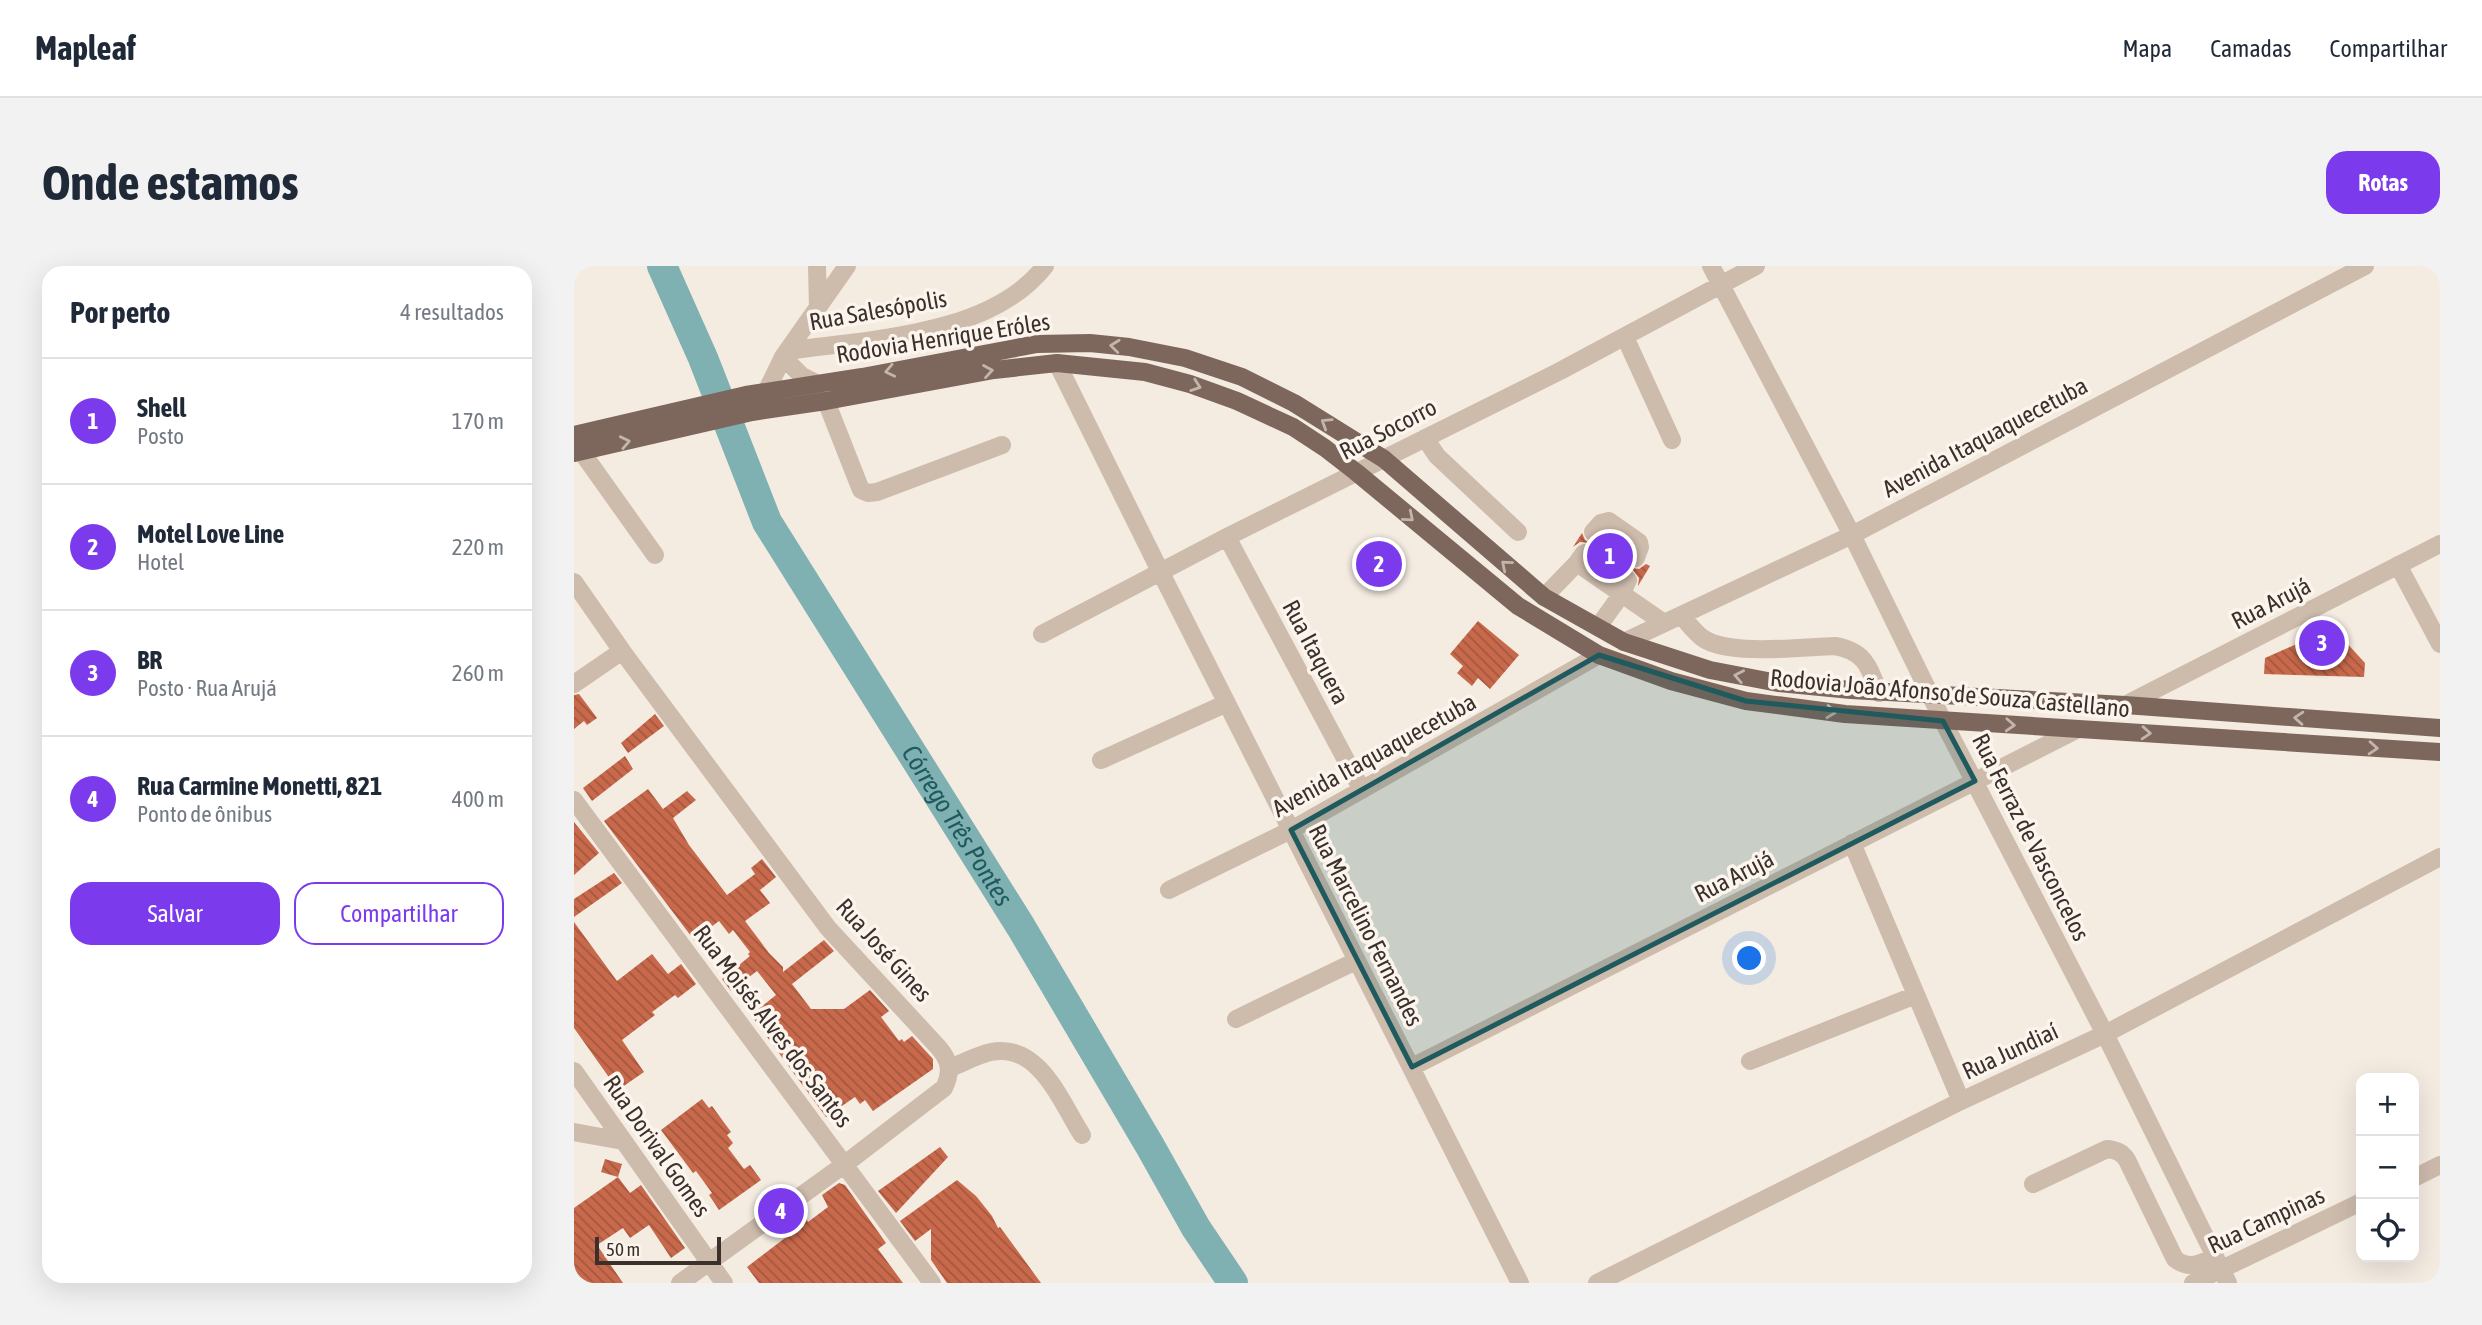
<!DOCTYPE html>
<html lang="pt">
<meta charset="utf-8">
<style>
:root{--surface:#fff;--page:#f2f2f3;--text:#1f2937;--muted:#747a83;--line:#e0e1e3;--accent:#7c3aed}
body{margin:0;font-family:"Asap Condensed",sans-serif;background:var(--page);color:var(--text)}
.controls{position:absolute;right:21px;bottom:21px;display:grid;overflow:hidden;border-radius:14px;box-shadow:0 7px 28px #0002}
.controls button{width:63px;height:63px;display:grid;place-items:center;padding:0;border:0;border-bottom:2px solid var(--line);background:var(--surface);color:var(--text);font:35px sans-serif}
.scale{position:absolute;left:21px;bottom:18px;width:126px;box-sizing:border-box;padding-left:7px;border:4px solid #3b302b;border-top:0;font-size:19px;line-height:24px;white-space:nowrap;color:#3b302b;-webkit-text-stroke:5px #fbf5ee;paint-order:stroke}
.you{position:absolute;left:1176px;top:693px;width:24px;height:24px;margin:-18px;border:5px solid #fff;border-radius:50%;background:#1a73e8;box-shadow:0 0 0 10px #1a73e833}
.badge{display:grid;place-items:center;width:46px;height:46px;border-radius:50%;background:var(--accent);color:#fff;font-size:23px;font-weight:700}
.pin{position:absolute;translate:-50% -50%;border:4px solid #fff;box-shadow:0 2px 7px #0006}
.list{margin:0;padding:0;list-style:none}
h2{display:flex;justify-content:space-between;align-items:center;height:91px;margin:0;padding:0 28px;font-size:30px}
h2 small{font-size:23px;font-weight:400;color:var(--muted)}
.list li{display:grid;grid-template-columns:46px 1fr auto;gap:21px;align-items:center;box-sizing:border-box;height:126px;padding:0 28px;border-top:2px solid var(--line)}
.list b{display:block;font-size:26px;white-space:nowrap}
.list p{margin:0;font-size:23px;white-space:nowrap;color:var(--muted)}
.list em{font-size:23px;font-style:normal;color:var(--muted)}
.actions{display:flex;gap:14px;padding:21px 28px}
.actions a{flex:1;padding:16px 0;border:2px solid var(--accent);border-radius:21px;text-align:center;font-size:24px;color:var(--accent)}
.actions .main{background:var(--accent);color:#fff}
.icon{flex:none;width:38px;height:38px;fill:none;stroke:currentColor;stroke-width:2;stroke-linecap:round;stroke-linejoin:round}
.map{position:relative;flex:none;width:1866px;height:1017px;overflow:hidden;border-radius:21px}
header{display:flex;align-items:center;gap:42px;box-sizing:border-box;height:98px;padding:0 35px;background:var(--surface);border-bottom:2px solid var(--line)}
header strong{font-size:33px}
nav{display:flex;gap:38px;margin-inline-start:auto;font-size:24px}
.intro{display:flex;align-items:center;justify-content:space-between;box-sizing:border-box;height:168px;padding:0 42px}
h1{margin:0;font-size:49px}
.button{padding:18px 32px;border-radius:21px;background:var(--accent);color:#fff;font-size:24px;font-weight:700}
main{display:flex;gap:42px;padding:0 42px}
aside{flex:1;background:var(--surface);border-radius:21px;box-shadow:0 7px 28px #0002}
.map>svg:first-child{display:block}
</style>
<header>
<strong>Mapleaf</strong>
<nav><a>Mapa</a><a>Camadas</a><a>Compartilhar</a></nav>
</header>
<div class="intro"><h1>Onde estamos</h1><a class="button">Rotas</a></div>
<main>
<aside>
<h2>Por perto<small>4 resultados</small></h2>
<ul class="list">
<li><span class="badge">1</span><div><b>Shell</b><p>Posto</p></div><em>170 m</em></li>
<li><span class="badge">2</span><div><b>Motel Love Line</b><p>Hotel</p></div><em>220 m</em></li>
<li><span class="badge">3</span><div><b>BR</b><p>Posto · Rua Arujá</p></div><em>260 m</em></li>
<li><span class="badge">4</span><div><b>Rua Carmine Monetti, 821</b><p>Ponto de ônibus</p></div><em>400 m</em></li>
</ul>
<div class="actions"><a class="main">Salvar</a><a>Compartilhar</a></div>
</aside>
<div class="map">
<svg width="1866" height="1017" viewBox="0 0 1866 1017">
<defs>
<pattern id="building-back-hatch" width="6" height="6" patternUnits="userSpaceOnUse" patternTransform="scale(1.75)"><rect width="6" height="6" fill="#c8694b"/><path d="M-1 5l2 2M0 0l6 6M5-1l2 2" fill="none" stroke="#a4573f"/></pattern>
</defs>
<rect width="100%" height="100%" fill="#f4ebe1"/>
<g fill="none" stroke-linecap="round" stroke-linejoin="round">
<!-- river -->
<path stroke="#7fb0b2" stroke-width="30" id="s1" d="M 88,0 L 129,92 L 193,256 L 447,661 L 576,880 L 622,962 L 659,1017"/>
</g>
<!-- building -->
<path fill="url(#building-back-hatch)" d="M 1008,267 L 1011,274 L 1016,277 L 1023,276 L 1029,272 L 1052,286 L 1051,295 L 1058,302 L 1065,303 L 1072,298 L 1076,300 L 1064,320 L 1065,312 L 1059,304 L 1052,303 L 1044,308 L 1019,293 L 1021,283 L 1016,277 L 1006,276 L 999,281 Z
M 904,355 L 945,389 L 916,423 L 904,412 L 898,420 L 883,407 L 889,400 L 876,388 Z
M 1759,362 L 1791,397 L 1790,411 L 1690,408 L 1691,392 Z
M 5,428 L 23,452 L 13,459 L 10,455 L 0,463 L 0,429 Z
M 81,448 L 90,460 L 54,487 L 47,477 Z
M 51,490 L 59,503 L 18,535 L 9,522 Z
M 74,523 L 89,543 L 113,525 L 122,534 L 99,552 L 115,579 L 153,629 L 181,608 L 177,602 L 188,593 L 202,611 L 186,624 L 196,637 L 171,655 L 195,687 L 209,701 L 209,706 L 250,674 L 260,685 L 218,718 L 237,743 L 270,743 L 296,724 L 315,745 L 307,751 L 325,775 L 328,773 L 330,776 L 338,770 L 359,793 L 359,803 L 299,845 L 291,834 L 286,838 L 281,831 L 252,851 L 177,749 L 202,729 L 183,705 L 157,725 L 148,713 L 176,690 L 174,688 L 176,686 L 159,664 L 155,668 L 145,655 L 120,674 L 30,555 Z
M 0,556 L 25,587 L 0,609 Z
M 40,607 L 48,617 L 0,651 L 0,633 Z
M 0,656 L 43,715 L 78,688 L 94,708 L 107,698 L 122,718 L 104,732 L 101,729 L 78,746 L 81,749 L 48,774 L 70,806 L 44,824 L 0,762 Z
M 128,833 L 135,842 L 138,840 L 157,866 L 153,869 L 159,877 L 154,882 L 170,903 L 176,899 L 187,914 L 145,944 L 135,929 L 138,927 L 122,905 L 119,907 L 87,864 Z
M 366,881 L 374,891 L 322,947 L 304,925 Z
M 31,893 L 48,898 L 44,911 L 27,906 Z
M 44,911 L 56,927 L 67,919 L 111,982 L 97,992 L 75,959 L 56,972 L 49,962 L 23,979 L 49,1017 L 0,1017 L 0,942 Z
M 383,914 L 402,930 L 418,950 L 424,962 L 426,961 L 467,1017 L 373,1017 L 357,994 L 357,963 L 341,975 L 326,955 Z
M 265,917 L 271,919 L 312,977 L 304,983 L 329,1017 L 185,1017 L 173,1001 L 215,969 L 207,958 L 227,944 L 234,956 L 254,941 L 248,929 Z"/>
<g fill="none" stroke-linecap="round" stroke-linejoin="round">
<!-- minor -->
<path stroke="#cdbbac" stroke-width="18" d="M 243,0 L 244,41
M 1137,0 L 1278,269 L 1369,455 L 1531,768 L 1654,1017
M 1051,71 L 1098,174
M 213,85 C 294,73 417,70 471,0
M 209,91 L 228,110 L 242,117
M 483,97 L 587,307 L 946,1017
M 192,126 L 209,91 L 273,0
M 252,135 L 287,224 L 294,227 L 303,226 L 428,179
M 851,172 L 863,190 L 944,266
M 7,185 L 81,289
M 1019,266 L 1027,257 L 1035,255 L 1065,276 L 1066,281 L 1062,292
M 653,271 L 788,524
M 1003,297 L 1090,357
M 1824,299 L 1866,378
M 0,316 L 48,385 L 254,662 L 365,782 C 376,795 378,806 370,822 L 271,898 L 106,1017
M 970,331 L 1003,297 L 1010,287
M 1107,349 C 1114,357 1122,368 1130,373 C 1157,390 1228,381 1261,380 C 1291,385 1295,401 1305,427
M 1024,361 L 1047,329 L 1054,314
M 468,368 L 653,271 L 986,105 L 1182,0
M 1050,376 L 1278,269 L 1791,0
M 0,418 L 48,385
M 1551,439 L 1866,278
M 527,494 L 653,437
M 0,534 L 358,1017
M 1278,577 L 1387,835
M 595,624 L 717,564 L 1025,389
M 662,753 L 782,695
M 1176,795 L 1342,729
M 838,801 L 1504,463
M 376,802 C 389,797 403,789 417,786 C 465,776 487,836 508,869
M 0,805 L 150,1017
M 0,866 L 49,875
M 1840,912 L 1866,899
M 1459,918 L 1533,883 C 1542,884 1548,886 1553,894 L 1601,993 C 1616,1004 1625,998 1640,991
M 1023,1017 L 1387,835 L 1531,768 L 1866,591
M 1619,1017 L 1787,936"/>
<!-- major -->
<path stroke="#7d675c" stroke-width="18" d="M 0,169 L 172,129 L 288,111 L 463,78 L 516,77 L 555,81 L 611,92 L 668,111 L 720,137 L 810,193 L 970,331 L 1050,376 L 1136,404 L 1204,417 L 1277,424 L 1551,439 L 1866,462
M 0,187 L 178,146 L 252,135 L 420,104 L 483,97 L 571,106 L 616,118 L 663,135 L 719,161 L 751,182 L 782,206 L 944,340 L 1025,389 L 1097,415 L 1172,435 L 1271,448 L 1866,486"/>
</g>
<!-- one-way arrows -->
<defs><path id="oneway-chevron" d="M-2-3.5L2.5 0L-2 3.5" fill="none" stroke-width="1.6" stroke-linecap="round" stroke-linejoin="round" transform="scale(1.75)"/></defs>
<g stroke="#c2b5ac">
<use href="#oneway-chevron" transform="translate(541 80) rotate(-174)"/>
<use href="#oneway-chevron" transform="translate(316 105) rotate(168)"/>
<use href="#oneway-chevron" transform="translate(414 105) rotate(-9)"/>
<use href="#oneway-chevron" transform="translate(622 120) rotate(19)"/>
<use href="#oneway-chevron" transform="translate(752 157) rotate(-148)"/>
<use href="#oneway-chevron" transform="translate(51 176) rotate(-12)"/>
<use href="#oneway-chevron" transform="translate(835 251) rotate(40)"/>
<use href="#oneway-chevron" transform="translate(932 299) rotate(-140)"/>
<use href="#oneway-chevron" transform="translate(1165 410) rotate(-169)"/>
<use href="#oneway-chevron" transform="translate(1257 446) rotate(6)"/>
<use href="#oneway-chevron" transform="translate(1725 452) rotate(-176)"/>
<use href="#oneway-chevron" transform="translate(1436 459) rotate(3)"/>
<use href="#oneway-chevron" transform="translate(1572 467) rotate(4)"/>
<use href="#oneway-chevron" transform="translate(1799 482) rotate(4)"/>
</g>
<!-- marked area -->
<path fill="#1f5a5e" fill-opacity="0.2" stroke="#1f5a5e" stroke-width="5" stroke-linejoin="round" d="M 1025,389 L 1172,435 L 1369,455 L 1401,515 L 838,801 L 717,564 Z"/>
<g text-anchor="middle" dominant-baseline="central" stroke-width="7" stroke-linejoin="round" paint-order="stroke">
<!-- street labels -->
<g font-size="24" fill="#3b302b" stroke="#fbf5ee">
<text transform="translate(304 44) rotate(-10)">Rua Salesópolis</text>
<text transform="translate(369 72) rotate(-9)">Rodovia Henrique Eróles</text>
<text transform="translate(814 163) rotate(-27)">Rua Socorro</text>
<text transform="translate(1411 171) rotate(-28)">Avenida Itaquaquecetuba</text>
<text transform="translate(1697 337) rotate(-27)">Rua Arujá</text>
<text transform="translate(742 386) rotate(62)">Rua Itaquera</text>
<text transform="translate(1376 427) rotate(5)">Rodovia João Afonso de Souza Castellano</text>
<text transform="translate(800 489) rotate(-29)">Avenida Itaquaquecetuba</text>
<text transform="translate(1457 571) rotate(63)">Rua Ferraz de Vasconcelos</text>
<text transform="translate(1160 610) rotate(-27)">Rua Arujá</text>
<text transform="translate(792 659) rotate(63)">Rua Marcelino Fernandes</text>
<text transform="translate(310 684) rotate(48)">Rua José Gines</text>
<text transform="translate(199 760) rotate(53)">Rua Moisés Alves dos Santos</text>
<text transform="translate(1436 785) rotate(-25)">Rua Jundiaí</text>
<text transform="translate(83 880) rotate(55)">Rua Dorival Gomes</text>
<text transform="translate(1692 954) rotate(-25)">Rua Campinas</text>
</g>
<!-- water labels -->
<g font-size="26" font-style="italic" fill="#1f5a5e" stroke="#fbf5ee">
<text stroke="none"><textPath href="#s1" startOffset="635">Córrego Três Pontes</textPath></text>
</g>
</g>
</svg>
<div class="controls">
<button>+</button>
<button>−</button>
<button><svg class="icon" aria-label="locate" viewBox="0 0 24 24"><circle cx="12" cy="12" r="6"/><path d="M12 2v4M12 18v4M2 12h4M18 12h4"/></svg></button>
</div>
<div class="scale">50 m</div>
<div class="you"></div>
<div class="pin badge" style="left:1036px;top:290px">1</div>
<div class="pin badge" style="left:805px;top:298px">2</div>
<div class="pin badge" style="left:1748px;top:377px">3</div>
<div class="pin badge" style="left:207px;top:945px">4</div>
</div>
</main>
